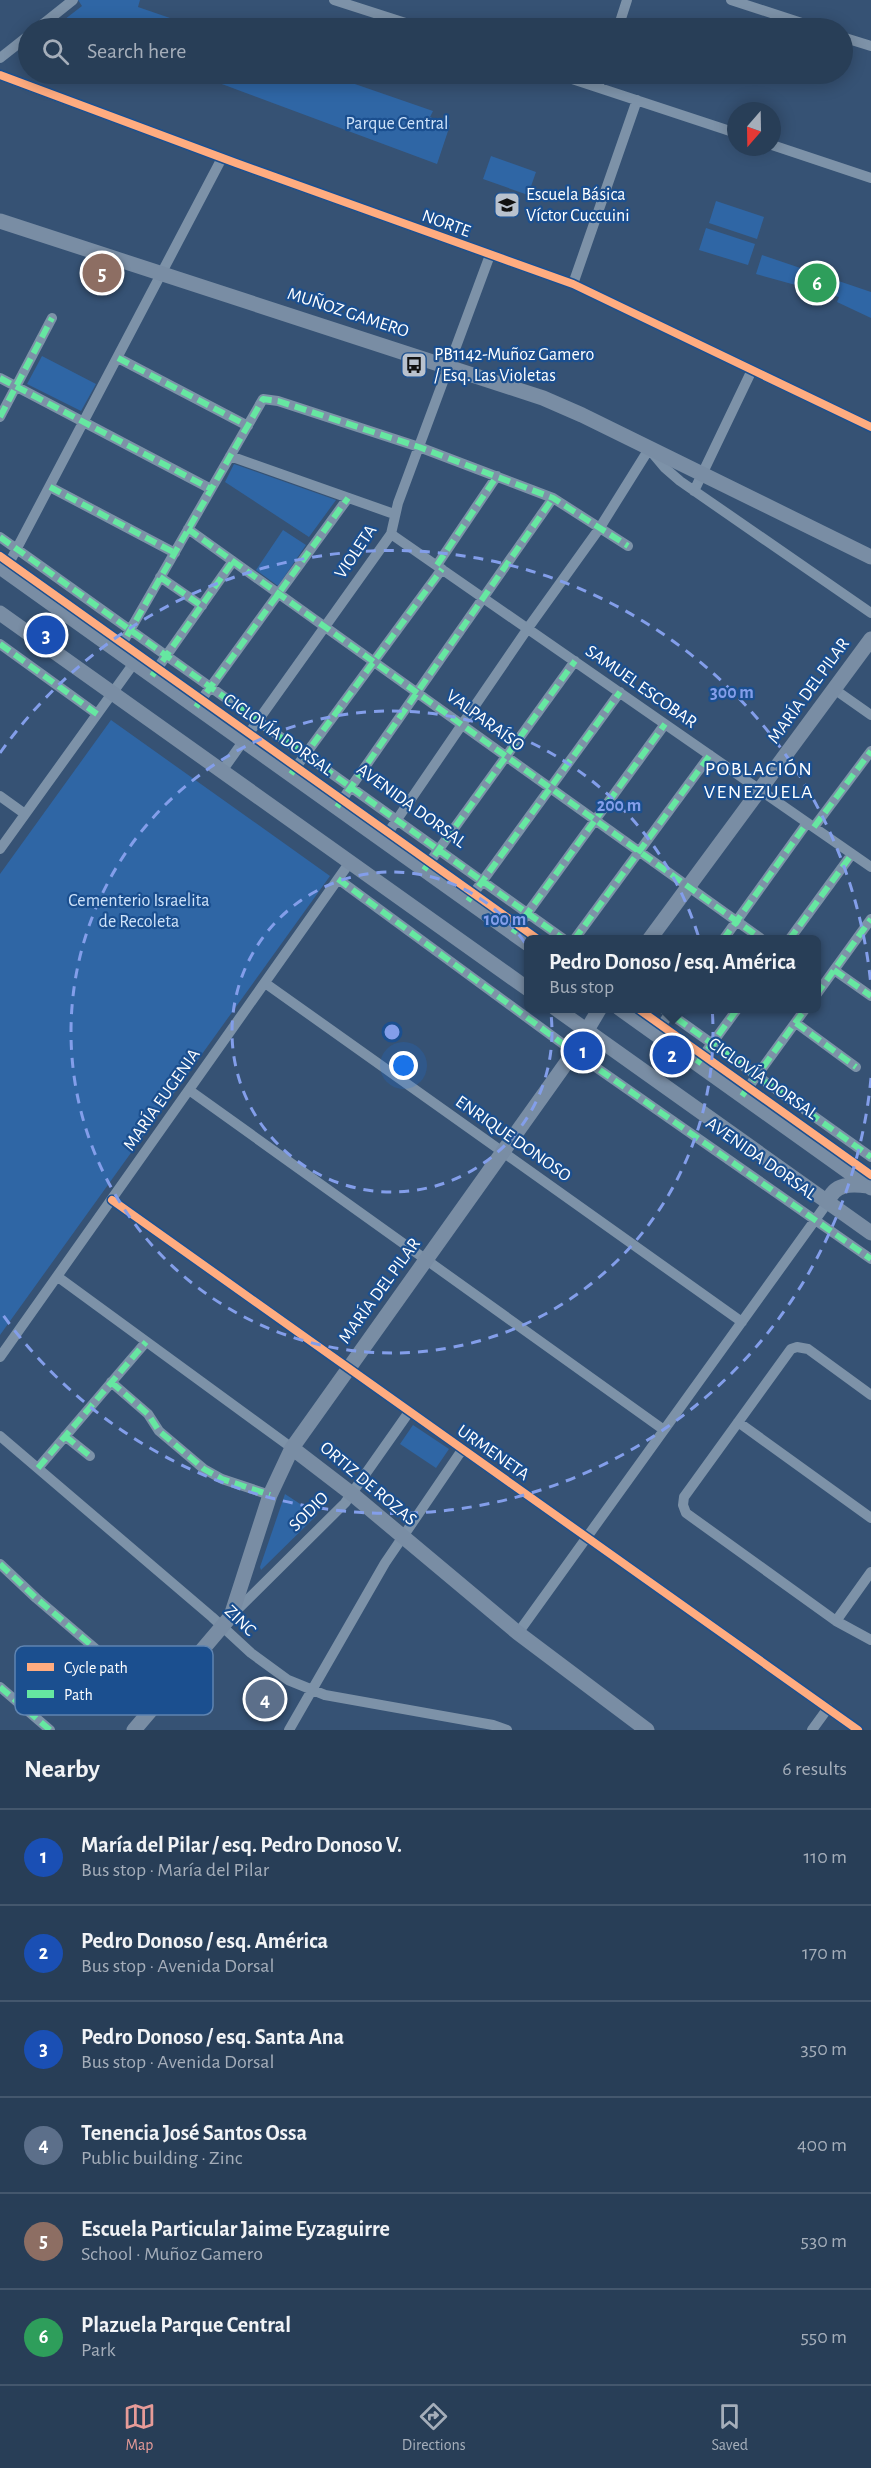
<!DOCTYPE html>
<meta charset="utf-8">
<style>
:root{--surface:#283e57;--page:#344961;--text:#f1f3f6;--muted:#a5aeba;--line:#44576d;--accent:#e69b98}
body{margin:0;font-family:"Alegreya Sans",sans-serif;background:var(--page);color:var(--text)}
.compass{position:absolute;left:727px;top:102px;width:54px;height:54px;border-radius:50%;background:var(--surface);box-shadow:0 3px 15px #0003;rotate:200deg}
.you{position:absolute;left:404px;top:1066px;width:21px;height:21px;margin:-15px;border:4px solid #fff;border-radius:50%;background:#1a73e8;box-shadow:0 0 0 9px #1a73e833}
.badge{display:grid;place-items:center;width:39px;height:39px;border-radius:50%;background:var(--accent);color:#fff;font-size:20px;font-weight:700}
.pin{position:absolute;translate:-50% -50%;border:3px solid #fff;box-shadow:0 2px 6px #0006}
.popup{position:absolute;left:524px;top:935px;width:297px;height:78px;box-sizing:border-box;display:grid;place-content:center;border-radius:9px;background:var(--surface);filter:drop-shadow(0 2px 4px #0005);font-size:20px;white-space:nowrap;color:var(--muted)}
.popup b{font-size:22px;color:var(--text)}
.popup::after{content:'';position:absolute;left:50%;top:100%;margin-left:-12px;border:12px solid transparent;border-top-color:var(--surface)}
.list{margin:0;padding:0;list-style:none}
h2{display:flex;justify-content:space-between;align-items:center;height:78px;margin:0;padding:0 24px;font-size:26px}
h2 small{font-size:20px;font-weight:400;color:var(--muted)}
.list li{display:grid;grid-template-columns:39px 1fr auto;gap:18px;align-items:center;box-sizing:border-box;height:96px;padding:0 24px;border-top:2px solid var(--line)}
.list b{display:block;font-size:22px;white-space:nowrap}
.list p{margin:0;font-size:20px;white-space:nowrap;color:var(--muted)}
.list em{font-size:20px;font-style:normal;color:var(--muted)}
.icon{flex:none;width:33px;height:33px;fill:none;stroke:currentColor;stroke-width:2;stroke-linecap:round;stroke-linejoin:round}
.map{position:relative;flex:none;width:871px;height:1730px;overflow:hidden}
.search{position:absolute;background:var(--surface);box-shadow:0 3px 15px #0003;left:18px;right:18px;top:18px;height:66px;display:flex;align-items:center;gap:15px;box-sizing:border-box;padding:0 21px;border-radius:33px;color:var(--muted);font-size:22px}
.sheet{height:654px;background:var(--surface)}
nav{display:flex;justify-content:space-around;align-items:center;box-sizing:border-box;height:84px;border-top:2px solid var(--line);background:var(--surface);font-size:16px;color:var(--muted)}
nav a{display:grid;justify-items:center;gap:3px}
nav .on{color:var(--accent)}
.map>svg:first-child{display:block}
</style>
<div class="map">
<svg width="871" height="1730" viewBox="0 0 871 1730">
<rect width="100%" height="100%" fill="#365274"/>
<!-- green -->
<path fill="#2f66a5" d="M 78,0 L 140,0 L 138,7 L 199,28 L 74,28 L 60,23 L 82,6 Z
M 195,74 L 326,74 L 433,111 L 430,117 L 450,125 L 437,164 Z
M 491,156 L 536,172 L 528,195 L 483,179 Z
M 716,201 L 764,217 L 757,239 L 709,223 Z
M 706,228 L 755,244 L 748,265 L 699,250 Z
M 762,255 L 871,292 L 871,318 L 837,302 L 839,297 L 756,274 Z
M 42,356 L 96,384 L 81,411 L 27,384 Z
M 234,464 L 336,500 L 309,537 L 225,482 Z
M 283,530 L 306,545 L 278,586 L 256,570 Z
M 111,720 L 330,876 L 0,1335 L 0,874 Z
M 413,1425 L 449,1449 L 436,1468 L 400,1444 Z
M 285,1494 L 317,1515 L 261,1570 L 260,1567 Z"/>
<g fill="none" stroke-linecap="round" stroke-linejoin="round">
<!-- street -->
<path stroke="#7d92a8" stroke-width="10" d="M 334,0 L 421,28
M 731,0 L 817,28
M 38,28 L 73,0
M 618,28 L 627,0
M 842,37 L 871,46
M 0,58 L 28,36
M 557,74 L 736,133
M 0,75 L 236,163 L 573,284 L 871,427
M 598,87 L 603,74
M 772,145 L 871,178
M 573,284 L 637,100
M 118,358 L 248,426
M 0,378 L 211,489
M 0,417 L 52,318
M 230,456 L 394,514
M 50,487 L 175,553
M 694,491 L 752,370
M 188,529 L 763,940
M 391,534 L 871,867
M 0,537 L 565,940
M 437,565 L 497,476
M 5,571 L 222,158
M 160,577 L 202,606
M 0,644 L 97,714
M 118,651 L 263,399 L 278,401 L 419,447 L 553,498 L 628,546
M 152,676 L 233,561
M 834,689 L 871,715
M 196,707 L 348,498
M 222,771 L 391,534 L 398,503 L 490,255
M 291,774 L 442,569
M 0,796 L 25,814
M 337,807 L 553,498
M 814,827 L 871,751
M 383,840 L 528,628 L 599,529 L 649,449 L 665,468 L 680,481 L 871,613
M 0,849 L 134,663
M 424,870 L 575,661
M 338,879 L 574,1052 L 871,1259
M 468,901 L 620,692
M 513,933 L 665,724
M 574,940 L 710,755
M 723,940 L 807,823
M 789,940 L 852,854
M 834,970 L 871,996
M 265,983 L 742,1322
M 816,995 L 871,919
M 662,1008 L 871,1157
M 796,1023 L 856,1067
M 655,1034 L 673,1009
M 697,1064 L 738,1008
M 189,1090 L 664,1430
M 742,1096 L 806,1008
M 112,1200 L 858,1730
M 58,1277 L 292,1448
M 0,1357 L 350,862
M 111,1382 L 148,1414 L 159,1431 L 204,1469 L 222,1479 L 270,1495
M 871,1395 L 808,1349 L 797,1347 L 791,1349 L 684,1497 L 683,1505 L 686,1513 L 836,1621 L 871,1640
M 738,1422 L 871,1518
M 0,1436 L 212,1617 L 251,1653 L 288,1680 L 325,1695 L 493,1725 L 507,1730
M 65,1436 L 90,1456
M 38,1468 L 146,1342
M 0,1564 L 36,1598 L 158,1702
M 233,1614 L 345,1503 L 409,1412
M 836,1621 L 871,1572
M 518,1633 L 828,1202
M 0,1687 L 50,1730
M 289,1730 L 385,1563 L 462,1450
M 812,1730 L 828,1708"/>
<!-- secondary -->
<path stroke="#798da4" stroke-width="15" d="M 0,221 L 543,398 L 582,415 L 871,557
M 0,567 L 528,944
M 0,613 L 528,989
M 649,940 L 871,639
M 555,1008 L 871,1233
M 619,1008 L 871,1188
M 828,1202 C 834,1183 851,1184 868,1186
M 292,1448 L 352,1494 L 518,1633 L 647,1730
M 134,1730 L 231,1616 L 270,1495 L 292,1448 L 574,1052 L 600,1008"/>
<!-- quiet -->
<path stroke="#66e7a1" stroke-width="6" stroke-dasharray="12 6" stroke-linecap="butt" d="M 118,358 L 248,426
M 0,378 L 211,489
M 0,417 L 52,318
M 50,487 L 175,553
M 188,529 L 763,940
M 0,537 L 565,940
M 437,565 L 497,476
M 160,577 L 202,606
M 127,636 L 263,399 L 278,401 L 419,447 L 553,498 L 628,546
M 0,644 L 97,714
M 152,676 L 233,561
M 196,707 L 348,498
M 291,774 L 442,569
M 337,807 L 553,498
M 814,827 L 871,751
M 424,870 L 575,661
M 338,879 L 574,1052 L 871,1259
M 468,901 L 620,692
M 513,933 L 665,724
M 574,940 L 710,755
M 723,940 L 807,823
M 789,940 L 852,854
M 834,970 L 871,996
M 816,995 L 871,919
M 662,1008 L 871,1157
M 796,1023 L 856,1067
M 697,1064 L 738,1008
M 742,1096 L 806,1008
M 111,1382 L 148,1414 L 159,1431 L 204,1469 L 222,1479 L 270,1495
M 65,1436 L 90,1456
M 38,1468 L 146,1342
M 0,1564 L 36,1598 L 158,1702
M 0,1687 L 50,1730"/>
<!-- cycleway casing -->
<g stroke="#1b4f8f" stroke-width="11">
<path id="cycleway" d="M 0,75 L 236,163 L 573,284 L 871,427
M 0,556 L 539,940
M 637,1008 L 871,1175
M 112,1200 L 858,1730"/>
</g>
<!-- cycleway -->
<use href="#cycleway" stroke="#ffac80" stroke-width="8"/>
</g>
<!-- distance rings -->
<g fill="none" stroke="#839eea" stroke-width="3" stroke-dasharray="10 8">
<circle cx="392" cy="1032" r="160"/>
<circle cx="392" cy="1032" r="321"/>
<path d="M871 1078A481 481 0 0 1 0 1311M0 753A481 481 0 0 1 871 986"/>
</g>
<!-- icons -->
<defs>
<g id="school-square" transform="scale(1.35)"><rect x="-9" y="-9" width="18" height="18" rx="4" fill="#b9c2ce" stroke="#1b4f8f"/><path d="M0-5L7-2L0 1L-7-2ZM-4 1L0 2.5L4 1V4Q0 6-4 4Z" fill="#111"/></g>
<g id="bus-square" transform="scale(1.35)"><rect x="-9" y="-9" width="18" height="18" rx="4" fill="#b9c2ce" stroke="#1b4f8f"/><path d="M-5-6H5V4H4V6H2V4H-2V6H-4V4H-5ZM-3.5-4V0h7V-4ZM-3.5 1.2v1.5H-2V1.2ZM2 1.2v1.5H3.5V1.2Z" fill="#111"/></g>
</defs>
<g fill-rule="evenodd">
<use href="#school-square" x="507" y="205"/>
<use href="#bus-square" x="414" y="365"/>
</g>
<g text-anchor="middle" dominant-baseline="central" stroke-width="4.5" stroke-linejoin="round" paint-order="stroke">
<!-- park labels -->
<g font-size="18" fill="#cfe3fa" stroke="#1b4f8f">
<text x="397" y="124">Parque Central</text>
<text x="139" y="901">Cementerio Israelita<tspan x="139" dy="21">de Recoleta</tspan></text>
</g>
<!-- poi labels -->
<g font-size="18" fill="#fff" stroke="#1b4f8f" text-anchor="start">
<text x="526" y="195">Escuela Básica<tspan x="526" dy="21">Víctor Cuccuini</tspan></text>
<text x="434" y="355">PB1142-Muñoz Gamero<tspan x="434" dy="21">/ Esq. Las Violetas</tspan></text>
</g>
<!-- street labels -->
<g font-size="18" fill="#fff" stroke="#1b4f8f">
<text transform="translate(446 224) rotate(20)">NORTE</text>
<text transform="translate(348 313) rotate(18)">MUÑOZ GAMERO</text>
<text transform="translate(356 552) rotate(-56)">VIOLETA</text>
<text transform="translate(641 687) rotate(35)">SAMUEL ESCOBAR</text>
<text transform="translate(809 691) rotate(-54)">MARÍA DEL PILAR</text>
<text transform="translate(485 721) rotate(36)">VALPARAÍSO</text>
<text transform="translate(278 735) rotate(35)">CICLOVÍA DORSAL</text>
<text transform="translate(411 806) rotate(36)">AVENIDA DORSAL</text>
<text transform="translate(763 1079) rotate(35)">CICLOVÍA DORSAL</text>
<text transform="translate(162 1100) rotate(-55)">MARÍA EUGENIA</text>
<text transform="translate(513 1139) rotate(35)">ENRIQUE DONOSO</text>
<text transform="translate(761 1159) rotate(35)">AVENIDA DORSAL</text>
<text transform="translate(380 1291) rotate(-54)">MARÍA DEL PILAR</text>
<text transform="translate(493 1453) rotate(35)">URMENETA</text>
<text transform="translate(368 1484) rotate(40)">ORTIZ DE ROZAS</text>
<text transform="translate(309 1512) rotate(-45)">SODIO</text>
<text transform="translate(240 1621) rotate(44)">ZINC</text>
</g>
<!-- neighbourhood labels -->
<g font-size="20" letter-spacing="1.5" fill="#fff" stroke="#1b4f8f">
<text x="759" y="769">POBLACIÓN<tspan x="759" dy="23">VENEZUELA</tspan></text>
</g>
</g>
<!-- legend -->
<rect x="15" y="1646" width="198" height="69" rx="9" fill="#1b4f8f" stroke="#5f84b1" stroke-width="1.5"/>
<rect x="27" y="1663" width="27" height="8" fill="#ffac80"/>
<rect x="27" y="1690" width="27" height="8" fill="#66e7a1"/>
<g font-size="16" fill="#fff">
<text x="64" y="1673">Cycle path</text>
<text x="64" y="1700">Path</text>
</g>
<circle cx="392" cy="1032" r="9" fill="#839eea" stroke="#1b4f8f" stroke-width="3"/>
<g font-size="18" text-anchor="middle" font-weight="bold" fill="#839eea" stroke="#1b4f8f" stroke-width="4.5" stroke-linejoin="round" paint-order="stroke">
<text x="732" y="698">300 m</text>
<text x="619" y="811">200 m</text>
<text x="505" y="925">100 m</text>
</g>
</svg>
<svg class="compass" viewBox="-18 -18 36 36"><path d="M0-13l5 13h-10z" fill="#e53935"/><path d="M0 13l5-13h-10z" fill="#a5aeba"/></svg>
<div class="you"></div>
<div class="pin badge" style="left:583px;top:1051px;background:#1a4fb4">1</div>
<div class="pin badge" style="left:672px;top:1055px;background:#1a4fb4">2</div>
<div class="popup"><b>Pedro Donoso / esq. América</b>Bus stop</div>
<div class="pin badge" style="left:46px;top:635px;background:#1a4fb4">3</div>
<div class="pin badge" style="left:265px;top:1699px;background:#5c6f8a">4</div>
<div class="pin badge" style="left:102px;top:273px;background:#8d6e63">5</div>
<div class="pin badge" style="left:817px;top:283px;background:#2e9e5b">6</div>
<div class="search"><svg class="icon" aria-label="search" viewBox="0 0 24 24"><circle cx="10" cy="10" r="6"/><path d="M15 15l6 6"/></svg>Search here</div>
</div>
<section class="sheet">
<h2>Nearby<small>6 results</small></h2>
<ul class="list">
<li><span class="badge" style="background:#1a4fb4">1</span><div><b>María del Pilar / esq. Pedro Donoso V.</b><p>Bus stop · María del Pilar</p></div><em>110 m</em></li>
<li><span class="badge" style="background:#1a4fb4">2</span><div><b>Pedro Donoso / esq. América</b><p>Bus stop · Avenida Dorsal</p></div><em>170 m</em></li>
<li><span class="badge" style="background:#1a4fb4">3</span><div><b>Pedro Donoso / esq. Santa Ana</b><p>Bus stop · Avenida Dorsal</p></div><em>350 m</em></li>
<li><span class="badge" style="background:#5c6f8a">4</span><div><b>Tenencia José Santos Ossa</b><p>Public building · Zinc</p></div><em>400 m</em></li>
<li><span class="badge" style="background:#8d6e63">5</span><div><b>Escuela Particular Jaime Eyzaguirre</b><p>School · Muñoz Gamero</p></div><em>530 m</em></li>
<li><span class="badge" style="background:#2e9e5b">6</span><div><b>Plazuela Parque Central</b><p>Park</p></div><em>550 m</em></li>
</ul>
</section>
<nav>
<a class="on"><svg class="icon" aria-label="map" viewBox="0 0 24 24"><path d="M3 6l6-2 6 2 6-2v14l-6 2-6-2-6 2zM9 4v14M15 6v14"/></svg>Map</a>
<a><svg class="icon" aria-label="directions" viewBox="0 0 24 24"><path d="M12 3l9 9-9 9-9-9zM9 14v-3h6M13 9l2 2-2 2"/></svg>Directions</a>
<a><svg class="icon" aria-label="saved" viewBox="0 0 24 24"><path d="M7 4h10v16l-5-4-5 4z"/></svg>Saved</a>
</nav>
